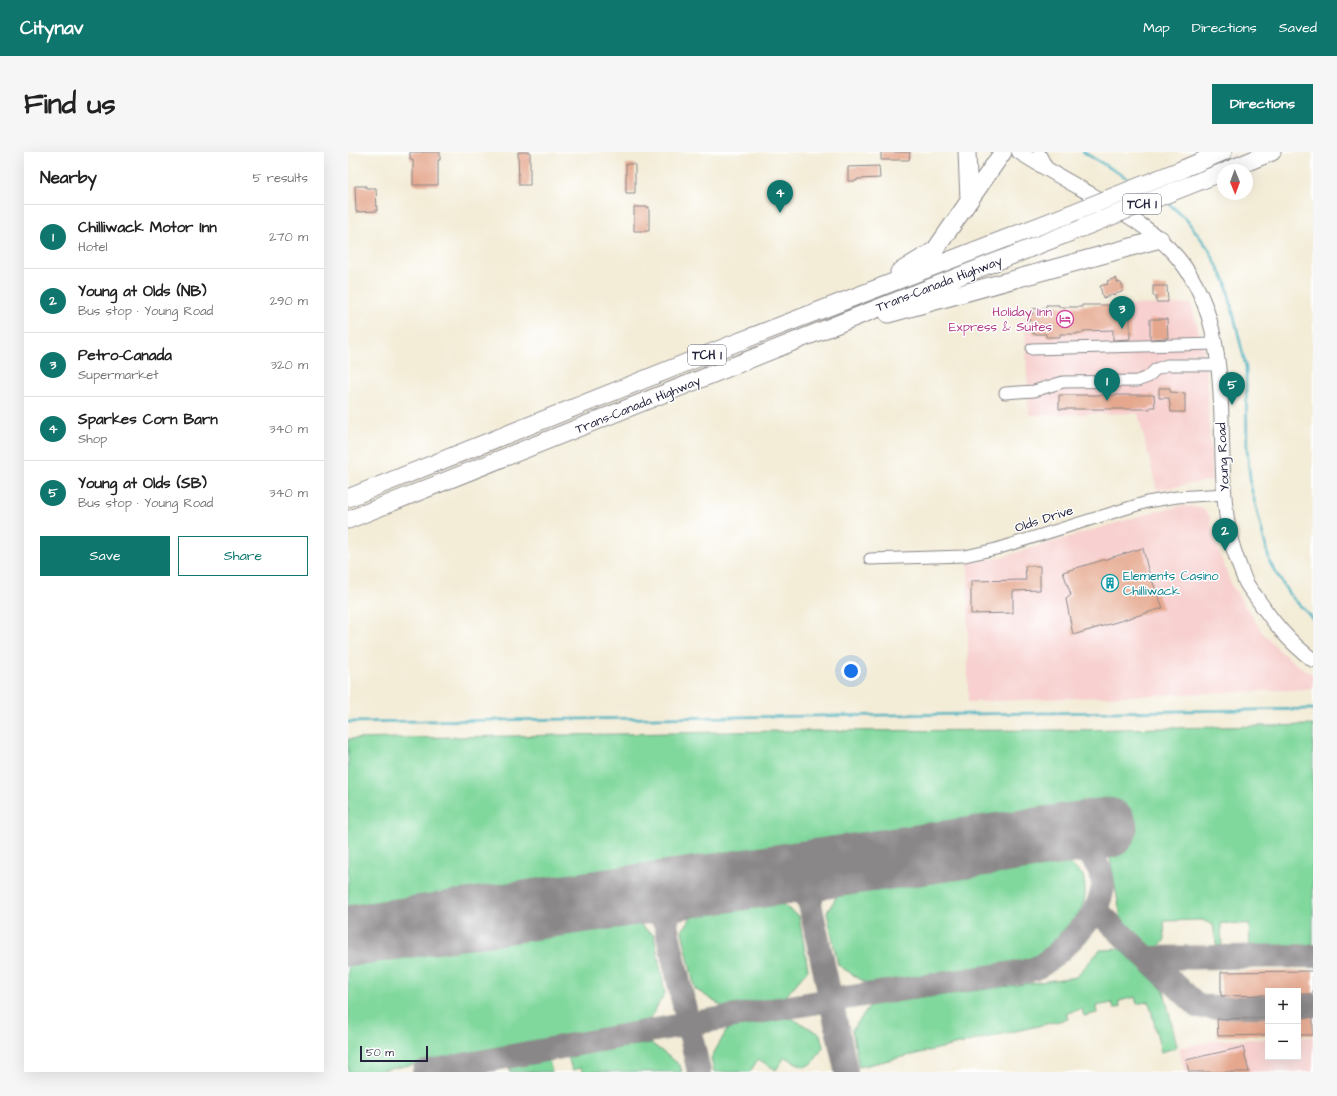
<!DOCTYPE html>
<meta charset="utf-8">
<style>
:root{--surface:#fff;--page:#f6f6f6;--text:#222;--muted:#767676;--line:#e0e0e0;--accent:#0f766e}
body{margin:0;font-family:"Architects Daughter",sans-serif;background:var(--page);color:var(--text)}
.controls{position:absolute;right:12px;bottom:12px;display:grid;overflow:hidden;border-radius:0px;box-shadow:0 4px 16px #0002}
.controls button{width:36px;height:36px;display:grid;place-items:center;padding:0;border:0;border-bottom:1px solid var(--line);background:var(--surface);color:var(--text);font:20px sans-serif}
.compass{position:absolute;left:869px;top:12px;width:36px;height:36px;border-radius:50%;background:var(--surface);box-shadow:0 4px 16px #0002;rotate:179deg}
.scale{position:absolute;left:12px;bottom:10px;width:68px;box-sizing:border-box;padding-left:4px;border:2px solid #22223b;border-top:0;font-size:11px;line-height:14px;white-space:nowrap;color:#22223b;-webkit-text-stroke:3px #fff;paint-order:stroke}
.you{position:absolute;left:503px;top:519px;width:14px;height:14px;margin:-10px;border:3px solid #fff;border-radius:50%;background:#1a73e8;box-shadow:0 0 0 6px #1a73e833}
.badge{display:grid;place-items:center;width:26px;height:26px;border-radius:50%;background:var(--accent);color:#fff;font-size:13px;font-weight:700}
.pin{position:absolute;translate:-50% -33px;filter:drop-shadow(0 1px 2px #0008)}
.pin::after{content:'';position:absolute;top:21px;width:14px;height:12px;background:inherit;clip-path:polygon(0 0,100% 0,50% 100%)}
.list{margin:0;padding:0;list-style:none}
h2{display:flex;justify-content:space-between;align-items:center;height:52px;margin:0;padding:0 16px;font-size:17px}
h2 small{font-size:13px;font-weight:400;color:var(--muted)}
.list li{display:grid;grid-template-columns:26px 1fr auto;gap:12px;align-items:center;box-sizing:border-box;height:64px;padding:0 16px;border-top:1px solid var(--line)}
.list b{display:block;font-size:15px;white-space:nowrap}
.list p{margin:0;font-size:13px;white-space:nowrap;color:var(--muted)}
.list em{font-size:13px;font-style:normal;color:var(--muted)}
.actions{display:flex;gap:8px;padding:12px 16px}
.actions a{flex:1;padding:9px 0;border:1px solid var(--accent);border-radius:0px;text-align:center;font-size:14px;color:var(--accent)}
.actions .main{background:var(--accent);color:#fff}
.map{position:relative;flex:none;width:965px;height:920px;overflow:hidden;border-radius:0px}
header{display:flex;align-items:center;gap:24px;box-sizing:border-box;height:56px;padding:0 20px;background:var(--accent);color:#fff}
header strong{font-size:19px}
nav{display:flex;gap:22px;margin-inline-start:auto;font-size:14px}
.intro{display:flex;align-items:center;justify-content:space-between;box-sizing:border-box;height:96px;padding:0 24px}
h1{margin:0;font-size:28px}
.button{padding:10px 18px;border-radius:0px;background:var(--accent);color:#fff;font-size:14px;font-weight:700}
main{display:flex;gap:24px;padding:0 24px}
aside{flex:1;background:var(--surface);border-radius:0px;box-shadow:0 4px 16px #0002}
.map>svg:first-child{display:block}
</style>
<header>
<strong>Citynav</strong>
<nav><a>Map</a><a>Directions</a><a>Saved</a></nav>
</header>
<div class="intro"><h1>Find us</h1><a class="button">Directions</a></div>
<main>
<aside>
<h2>Nearby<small>5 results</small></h2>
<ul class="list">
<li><span class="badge">1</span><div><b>Chilliwack Motor Inn</b><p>Hotel</p></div><em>270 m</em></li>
<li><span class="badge">2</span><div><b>Young at Olds (NB)</b><p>Bus stop · Young Road</p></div><em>290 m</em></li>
<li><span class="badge">3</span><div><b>Petro-Canada</b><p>Supermarket</p></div><em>320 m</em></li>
<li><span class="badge">4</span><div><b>Sparkes Corn Barn</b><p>Shop</p></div><em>340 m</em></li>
<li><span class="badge">5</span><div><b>Young at Olds (SB)</b><p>Bus stop · Young Road</p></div><em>340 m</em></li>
</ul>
<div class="actions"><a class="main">Save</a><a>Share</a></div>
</aside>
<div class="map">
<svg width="965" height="920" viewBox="0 0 965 920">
<rect width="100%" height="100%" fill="#fff"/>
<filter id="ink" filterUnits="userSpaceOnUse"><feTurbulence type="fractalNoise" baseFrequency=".025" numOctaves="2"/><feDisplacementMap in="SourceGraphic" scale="8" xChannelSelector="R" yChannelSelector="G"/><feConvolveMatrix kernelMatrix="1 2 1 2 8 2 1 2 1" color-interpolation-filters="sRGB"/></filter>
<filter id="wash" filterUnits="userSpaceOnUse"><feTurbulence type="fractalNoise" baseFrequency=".012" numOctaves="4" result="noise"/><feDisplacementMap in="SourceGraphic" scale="16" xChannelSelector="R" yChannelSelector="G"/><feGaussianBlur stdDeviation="0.9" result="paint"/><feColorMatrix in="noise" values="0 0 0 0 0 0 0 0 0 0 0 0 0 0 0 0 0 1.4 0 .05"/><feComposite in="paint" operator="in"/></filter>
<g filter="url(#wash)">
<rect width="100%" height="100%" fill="#f3ecd7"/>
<!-- built -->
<path fill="#f7d0cf" d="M 843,152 L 855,194 L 858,216 L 864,328 L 809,338 L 790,261 L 681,263 L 676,154 Z
M 832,354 L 852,355 L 862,364 L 867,390 L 884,434 L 914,480 L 933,500 L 948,512 L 965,523 L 965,537 L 620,550 L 620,411 L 651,406 L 805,360 Z
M 965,885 L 965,920 L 837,920 L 831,896 L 870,888 L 920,887 L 920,905 L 950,905 L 950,886 Z"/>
<!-- green -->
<path fill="#81d89d" stroke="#527d6c" d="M 965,573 L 965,802 L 902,802 L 901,772 L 873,771 L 874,802 L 870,802 L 865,773 L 854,768 L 816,769 L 817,788 L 806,800 L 774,772 L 762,706 L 763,692 L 759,662 L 0,770 L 0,587 L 434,579 L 726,578 Z
M 707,700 L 735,723 C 738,738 739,749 730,762 L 692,803 L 682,809 L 667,813 L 521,833 L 490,813 L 479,760 L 498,730 Z
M 419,742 L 451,764 L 460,818 L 437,845 L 375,855 L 347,837 L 334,779 L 353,751 Z
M 274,760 L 306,783 L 317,841 L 300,870 L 24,920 L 0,920 L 0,799 Z
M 772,797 L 816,839 L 829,894 L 827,896 L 813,900 L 801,849 L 789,852 L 787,845 L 771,849 L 772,855 L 766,857 L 764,851 L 748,854 L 749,861 L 736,864 L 734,857 L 718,861 L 720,867 L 511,915 L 504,878 L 523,853 L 728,825 L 752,798 Z
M 443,866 L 472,882 L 475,895 L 465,911 L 456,915 L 437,905 L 428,918 L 410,907 L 402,920 L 366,920 L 363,906 L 380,876 Z
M 303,891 L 332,913 L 334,920 L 235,920 L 233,916 L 224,918 L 220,904 Z
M 201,908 L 204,920 L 162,920 L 162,915 Z"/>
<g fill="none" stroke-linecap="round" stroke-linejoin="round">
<!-- stream -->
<path stroke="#43b0c0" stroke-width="2.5" d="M 735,0 L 786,30
M 818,49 L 838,67 L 860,96 L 878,131 L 898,215 L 899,297 L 903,335 L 922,411 L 941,442 L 965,467
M 0,570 L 695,561 L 965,557"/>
<!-- taxiway -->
<path stroke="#8a8789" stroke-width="24" d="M 422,723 C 443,729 451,733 462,752 L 498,918
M 275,744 C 293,748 310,755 318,773 L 351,920
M 462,752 C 465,735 471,723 486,714
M 747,757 L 851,855 L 920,854
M 318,773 C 322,750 332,744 352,733
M 799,806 L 965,804
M 950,854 L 965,853
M 76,920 L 340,872 L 483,848 L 678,819 C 682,818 688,816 692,814 C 707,805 733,779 743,765 C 748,758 755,741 755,733 C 755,725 751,716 747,710 C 736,692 725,688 705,683"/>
<!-- runway -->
<path stroke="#8a8789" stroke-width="61" d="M 0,784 L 759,676"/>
</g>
<g id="blocks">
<!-- building -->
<path fill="#e5a78d" d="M 62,0 L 92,0 L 92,8 L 90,8 L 90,33 L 65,33 L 65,8 L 62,8 Z
M 170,0 L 182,0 L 182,33 L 171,33 Z
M 533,0 L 562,0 L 561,8 L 533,8 Z
M 278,12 L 287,12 L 287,41 L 278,41 Z
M 531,14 L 532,26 L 509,27 L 509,29 L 500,29 L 500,15 Z
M 7,34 L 18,34 L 18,36 L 28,36 L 29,59 L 8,60 Z
M 286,55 L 301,55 L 301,79 L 286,79 Z
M 768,126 L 770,131 L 772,130 L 775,135 L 774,140 L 755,146 L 752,134 L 760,132 L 759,129 Z
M 805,134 L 819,134 L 820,150 L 808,150 L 808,144 L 805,144 Z
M 698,153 L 711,153 L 711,155 L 734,155 L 734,153 L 774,153 L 774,166 L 782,165 L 782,187 L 765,188 L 765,178 L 735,179 L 735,181 L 729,181 L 729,182 L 712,182 L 712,185 L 698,185 L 698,182 L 685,182 L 685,171 L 682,171 L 681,162 L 685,162 L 684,157 L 698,156 Z
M 802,167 L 819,167 L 820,186 L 802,187 Z
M 811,236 L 822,236 L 822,240 L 837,241 L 837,260 L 823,260 L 821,246 L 811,246 Z
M 711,243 L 806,243 L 807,255 L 802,255 L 802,257 L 711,257 Z
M 795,396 L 800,418 L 815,456 L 725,483 L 718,447 L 723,443 L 715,420 Z
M 677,414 L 692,414 L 692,438 L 665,439 L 665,461 L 623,462 L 623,429 L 678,428 Z
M 965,819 L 965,842 L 950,842 L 950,839 L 920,839 L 920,843 L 873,844 L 873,820 Z
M 950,865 L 965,865 L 965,883 L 950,883 Z
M 920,866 L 920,883 L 870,884 L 869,867 Z
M 895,895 L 901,920 L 841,920 L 838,908 Z"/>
</g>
</g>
<g filter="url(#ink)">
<use href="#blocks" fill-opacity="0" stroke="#8a8789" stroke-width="1"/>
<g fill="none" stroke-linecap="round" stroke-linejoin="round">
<!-- minor casing -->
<g stroke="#8a8789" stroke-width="13">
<path id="minor" d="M 691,0 L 701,19
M 684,197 L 867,192
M 657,241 L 686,239 L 715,230 L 789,229 L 800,225 L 808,217 L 819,213 L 871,213
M 522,407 L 617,404 L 648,397 L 799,350 L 829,345 L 877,342"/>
</g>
<!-- major casing -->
<g stroke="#8a8789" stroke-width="16">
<path id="major" d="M 671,0 C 693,14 716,27 739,40 C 771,58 804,76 829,105 C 893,180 863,295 882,384 C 885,398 891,413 896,426 C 898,433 904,439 908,445 C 926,471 940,489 965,508"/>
</g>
<!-- highway casing -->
<g stroke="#8a8789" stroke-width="19">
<path id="highway" d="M 619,0 L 621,48
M 835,17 L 875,0
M 880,18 L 924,0
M 852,29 L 875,20
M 551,120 L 587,98 L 655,0
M 540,162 L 812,87
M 0,346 L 390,190 L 719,63
M 0,368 C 245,270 490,171 736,75"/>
</g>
<!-- minor -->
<use href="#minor" stroke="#fff" stroke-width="11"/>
<!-- major -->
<use href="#major" stroke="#fff" stroke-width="14"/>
<!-- highway -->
<use href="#highway" stroke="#fff" stroke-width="17"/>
<!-- highway-bridge casing -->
<g stroke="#8a8789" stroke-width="19" stroke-linecap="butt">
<path id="highway-bridge" d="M 719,63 L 835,17
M 736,75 L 852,29"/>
</g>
<!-- highway-bridge -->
<use href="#highway-bridge" stroke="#fff" stroke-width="17"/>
</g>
</g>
<!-- icons -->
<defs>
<g id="hotel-ring" transform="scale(0.9)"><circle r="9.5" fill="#fff" stroke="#d1479c" stroke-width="1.5"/><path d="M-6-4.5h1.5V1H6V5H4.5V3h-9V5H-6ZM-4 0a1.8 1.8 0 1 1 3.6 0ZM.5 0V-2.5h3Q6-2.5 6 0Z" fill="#d1479c"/></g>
<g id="building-ring" transform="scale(0.9)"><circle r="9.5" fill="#fff" stroke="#0f9aa8" stroke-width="1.5"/><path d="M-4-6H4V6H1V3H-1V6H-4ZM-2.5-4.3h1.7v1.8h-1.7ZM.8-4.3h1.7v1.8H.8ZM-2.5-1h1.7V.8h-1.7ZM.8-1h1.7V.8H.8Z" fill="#0f9aa8"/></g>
</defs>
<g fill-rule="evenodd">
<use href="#hotel-ring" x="717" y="167"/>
<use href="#building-ring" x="762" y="431"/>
</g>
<g text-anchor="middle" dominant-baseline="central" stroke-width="3" stroke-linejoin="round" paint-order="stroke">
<!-- shield labels -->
<g fill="#fff" stroke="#646476" stroke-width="1">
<rect x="775" y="42" width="38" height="20" rx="3"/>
<rect x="340" y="193" width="38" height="20" rx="3"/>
</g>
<g font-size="12" font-weight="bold" fill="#22223b">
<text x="794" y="52">TCH 1</text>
<text x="359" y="203">TCH 1</text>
</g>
<!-- street labels -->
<g font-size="13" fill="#22223b" stroke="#fff">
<text transform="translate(591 132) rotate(-21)">Trans-Canada Highway</text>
<text transform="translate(290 253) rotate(-22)">Trans-Canada Highway</text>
<text transform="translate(875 305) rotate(-93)">Young Road</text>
<text transform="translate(696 367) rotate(-18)">Olds Drive</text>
</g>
<!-- hotel labels -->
<g font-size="13" fill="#b23c85" stroke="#fff" text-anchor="end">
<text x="704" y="160">Holiday Inn<tspan x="704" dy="15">Express &amp; Suites</tspan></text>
</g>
<!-- culture labels -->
<g font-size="13" fill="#0d838f" stroke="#fff" text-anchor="start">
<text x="775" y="424">Elements Casino<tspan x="775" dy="15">Chilliwack</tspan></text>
</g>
</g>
</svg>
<div class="controls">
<button>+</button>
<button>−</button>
</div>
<svg class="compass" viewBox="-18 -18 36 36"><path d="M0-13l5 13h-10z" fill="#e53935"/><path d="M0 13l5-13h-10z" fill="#767676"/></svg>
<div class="scale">50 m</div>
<div class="you"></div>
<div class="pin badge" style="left:759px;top:249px">1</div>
<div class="pin badge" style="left:877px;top:399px">2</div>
<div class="pin badge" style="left:774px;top:177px">3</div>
<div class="pin badge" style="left:432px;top:61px">4</div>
<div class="pin badge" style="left:884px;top:253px">5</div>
</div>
</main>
